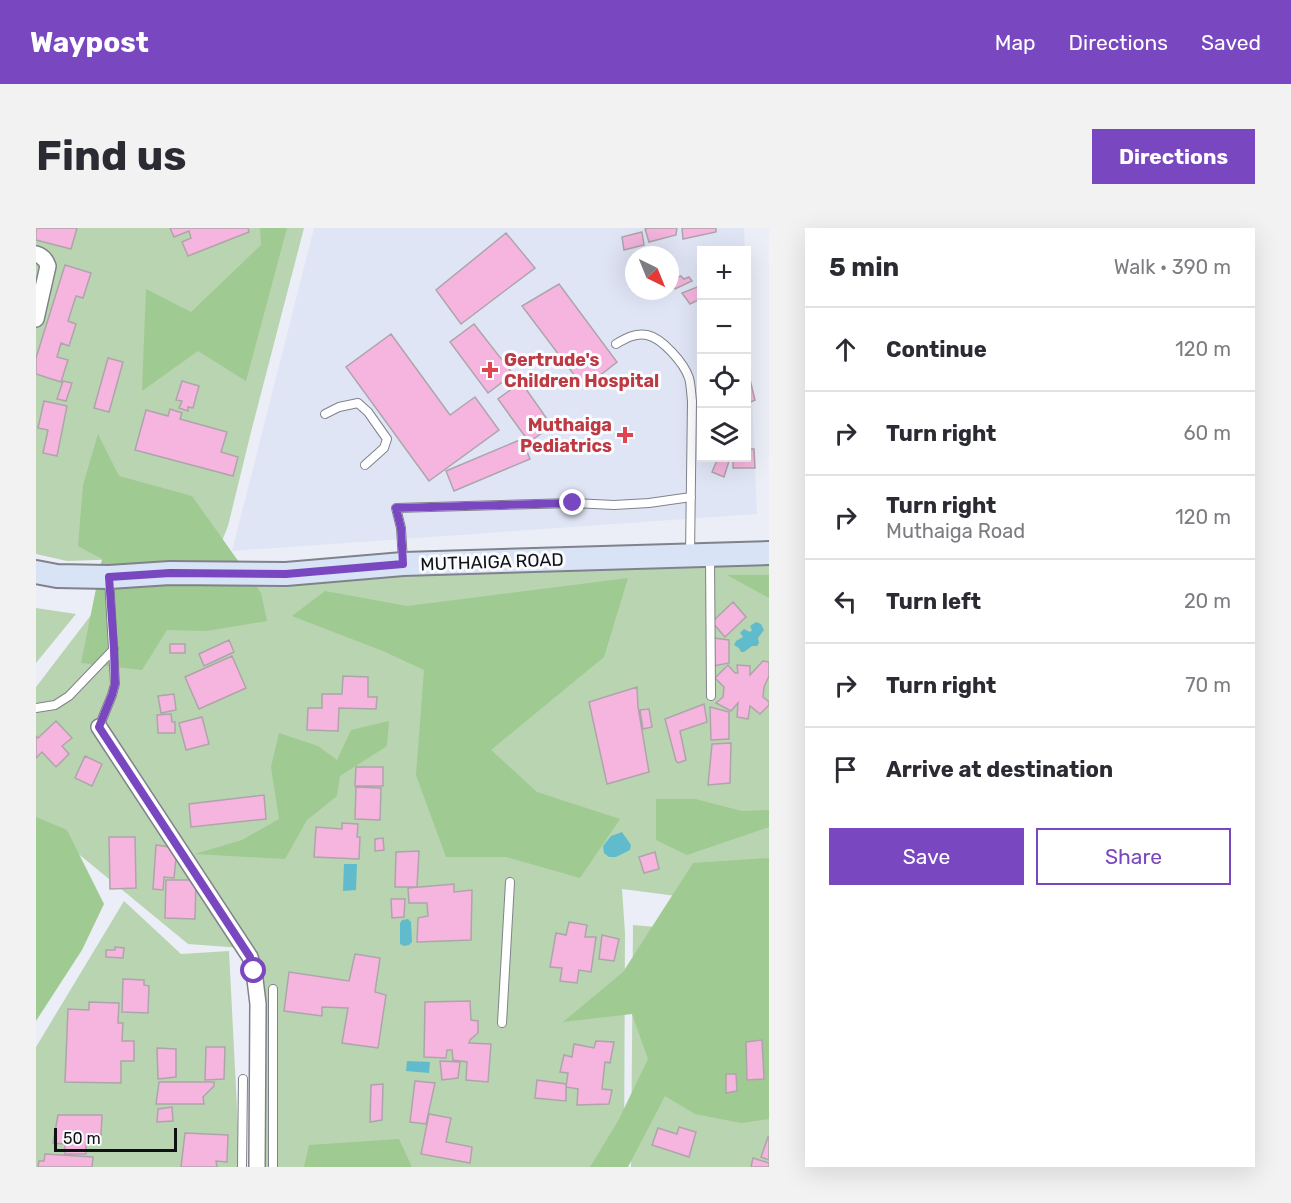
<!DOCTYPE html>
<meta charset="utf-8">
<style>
:root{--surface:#fff;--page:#f2f2f3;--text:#2b2b33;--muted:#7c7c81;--line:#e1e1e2;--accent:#7948c0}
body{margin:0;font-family:Rubik,sans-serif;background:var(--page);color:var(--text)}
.controls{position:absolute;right:18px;top:18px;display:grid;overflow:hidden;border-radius:0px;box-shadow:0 6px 24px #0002}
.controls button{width:54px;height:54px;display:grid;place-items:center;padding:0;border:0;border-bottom:2px solid var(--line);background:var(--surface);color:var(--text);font:30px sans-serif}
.compass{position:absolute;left:589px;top:18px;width:54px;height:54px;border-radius:50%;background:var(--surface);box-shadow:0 6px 24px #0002;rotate:137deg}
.scale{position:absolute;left:18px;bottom:15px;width:123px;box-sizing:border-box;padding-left:6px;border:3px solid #101114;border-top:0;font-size:16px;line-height:21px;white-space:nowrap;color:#101114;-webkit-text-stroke:4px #fafbff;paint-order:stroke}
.stop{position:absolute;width:18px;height:18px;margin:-14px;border:4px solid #7948c0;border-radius:50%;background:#fff}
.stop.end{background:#7948c0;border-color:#fff;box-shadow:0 2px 6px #0008}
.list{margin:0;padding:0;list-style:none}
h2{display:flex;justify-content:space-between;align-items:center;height:78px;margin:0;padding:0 24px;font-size:26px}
h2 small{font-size:20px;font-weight:400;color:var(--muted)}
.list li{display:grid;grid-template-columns:39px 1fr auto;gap:18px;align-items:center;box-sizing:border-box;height:84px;padding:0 24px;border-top:2px solid var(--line)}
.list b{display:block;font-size:22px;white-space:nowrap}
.list p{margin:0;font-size:20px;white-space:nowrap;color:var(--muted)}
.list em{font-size:20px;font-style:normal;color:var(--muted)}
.actions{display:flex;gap:12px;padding:18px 24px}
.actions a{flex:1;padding:14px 0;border:2px solid var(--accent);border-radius:0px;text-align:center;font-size:21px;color:var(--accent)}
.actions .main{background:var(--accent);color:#fff}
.icon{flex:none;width:33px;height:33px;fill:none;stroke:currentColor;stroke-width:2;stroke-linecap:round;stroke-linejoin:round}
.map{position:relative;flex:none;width:733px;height:939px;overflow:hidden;border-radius:0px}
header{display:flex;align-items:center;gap:36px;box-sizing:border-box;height:84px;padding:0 30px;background:var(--accent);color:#fff}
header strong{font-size:28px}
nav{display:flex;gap:33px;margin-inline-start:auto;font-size:21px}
.intro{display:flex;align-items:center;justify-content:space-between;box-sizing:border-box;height:144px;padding:0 36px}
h1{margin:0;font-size:42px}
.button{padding:15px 27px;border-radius:0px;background:var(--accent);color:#fff;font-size:21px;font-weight:700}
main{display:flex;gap:36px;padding:0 36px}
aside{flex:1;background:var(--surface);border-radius:0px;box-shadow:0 6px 24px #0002}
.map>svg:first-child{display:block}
</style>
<header>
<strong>Waypost</strong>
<nav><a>Map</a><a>Directions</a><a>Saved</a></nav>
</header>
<div class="intro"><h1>Find us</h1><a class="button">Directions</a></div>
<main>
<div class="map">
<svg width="733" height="939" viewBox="0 0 733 939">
<rect width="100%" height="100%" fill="#ebeef7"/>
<!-- built -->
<path fill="#e0e5f6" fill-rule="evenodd" d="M 278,0 L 708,0 L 709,22 L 666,22 L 666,230 L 710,230 L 711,46 L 721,286 L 196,323 ZM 598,27 L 634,27 L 634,63 L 598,63 Z"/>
<!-- green -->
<path fill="#b9d4b0" d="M 0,0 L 268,0 L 215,204 L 192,298 L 180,328 L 31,333 L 0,326 Z
M 733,334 L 733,680 L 586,661 L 589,705 L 588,939 L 228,939 L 228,757 L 220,721 L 152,716 L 0,591 L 0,459 L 65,374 L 255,352 Z
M 0,380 L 40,386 L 0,435 Z
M 88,673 L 145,726 L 193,723 L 204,939 L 0,939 L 0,819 Z
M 597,697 L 733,709 L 733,939 L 595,939 Z"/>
<!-- forest -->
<path fill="#9fca91" d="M 224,0 L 251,0 L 210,153 L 162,123 L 106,163 L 110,61 L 155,84 L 225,17 Z
M 62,206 L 83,248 L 156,268 L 225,365 L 231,393 L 171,403 L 131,402 L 106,442 L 45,435 L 66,331 L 42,318 L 47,257 Z
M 691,347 L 733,347 L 733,370 Z
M 592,350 L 568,429 L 455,522 L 501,564 L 584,591 L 544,650 L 470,629 L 410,629 L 380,547 L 388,442 L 347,423 L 256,388 L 289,363 L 371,378 Z
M 353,493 L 351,518 L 304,548 L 301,568 L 271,592 L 249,631 L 159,626 L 206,612 L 243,591 L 235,539 L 243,505 L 282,518 L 301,532 L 315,502 Z
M 620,571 L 659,571 L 706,583 L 733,582 L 733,599 L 651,627 L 620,612 Z
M 0,589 L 31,602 L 68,676 L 46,722 L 0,793 Z
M 733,630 L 733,891 L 705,895 L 659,886 L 629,868 L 592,939 L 554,939 L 582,893 L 612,831 L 596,786 L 527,794 L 587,744 L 657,635 Z
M 363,911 L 376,939 L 268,939 L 273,917 Z"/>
<!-- water -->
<path fill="#60bccd" d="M 720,394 L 725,396 L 728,402 L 722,410 L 723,415 L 721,418 L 716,418 L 708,424 L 705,424 L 703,420 L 698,417 L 700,413 L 707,409 L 704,405 L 708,401 L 714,404 L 716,402 L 714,398 Z
M 586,604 L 595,617 L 594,622 L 580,629 L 573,629 L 568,625 L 567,618 L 575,608 Z
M 308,636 L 321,636 L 320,662 L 307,663 Z
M 372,691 L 375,694 L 376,714 L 373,717 L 368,718 L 364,716 L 364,695 L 366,692 Z
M 371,833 L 394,834 L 393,845 L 370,843 Z"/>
<!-- building -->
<path fill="#f5b5de" stroke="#aea5ab" stroke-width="1.5" d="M 0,0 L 41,0 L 35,21 L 0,12 Z
M 134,0 L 212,0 L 213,4 L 152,28 L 146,14 L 155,10 L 153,3 L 138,9 Z
M 613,0 L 641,0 L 640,7 L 613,14 L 609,1 Z
M 646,0 L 680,0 L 680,4 L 647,11 Z
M 606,4 L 608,17 L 588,22 L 586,9 Z
M 470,5 L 499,40 L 425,96 L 400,62 Z
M 29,37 L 55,45 L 47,70 L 40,68 L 32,93 L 40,96 L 33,118 L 25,115 L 21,129 L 32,132 L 25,154 L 0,146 L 0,130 Z
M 645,48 L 648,51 L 653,49 L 656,53 L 639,61 L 636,52 Z
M 523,56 L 581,134 L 548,160 L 486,78 Z
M 666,57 L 666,70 L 654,76 L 646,65 Z
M 438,96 L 477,146 L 452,165 L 414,114 Z
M 355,106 L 414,187 L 439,169 L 463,202 L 393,253 L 310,139 Z
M 72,130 L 87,134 L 73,184 L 58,180 Z
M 710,135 L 719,172 L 710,176 Z
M 27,153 L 36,155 L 30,173 L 21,171 Z
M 146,153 L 163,158 L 157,180 L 152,179 L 152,183 L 143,180 L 146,173 L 140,172 Z
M 485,154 L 516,198 L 493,214 L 462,171 Z
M 8,173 L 31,178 L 21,228 L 7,225 L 12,202 L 2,200 Z
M 134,181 L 146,185 L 144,191 L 191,204 L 185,224 L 202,229 L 197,248 L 99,222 L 110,182 L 132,188 Z
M 486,211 L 494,231 L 418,263 L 410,243 Z
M 710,221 L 718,221 L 719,240 L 697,240 L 697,230 L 710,230 Z
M 682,230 L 694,230 L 688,249 L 676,244 Z
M 697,374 L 710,389 L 689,409 L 676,394 Z
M 678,410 L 693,412 L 693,435 L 677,438 Z
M 193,412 L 198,424 L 168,438 L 163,426 Z
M 134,416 L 149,416 L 149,425 L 134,425 Z
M 196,428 L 210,460 L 163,481 L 149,449 Z
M 727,433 L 733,434 L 733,448 L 728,459 L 727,469 L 733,474 L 733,477 L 724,486 L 714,478 L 712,491 L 701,489 L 702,475 L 695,483 L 680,475 L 687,469 L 688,459 L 679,450 L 692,437 L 699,445 L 702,445 L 701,437 L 714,438 L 714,447 Z
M 307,448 L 332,449 L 332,469 L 341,469 L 340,481 L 303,480 L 302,503 L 271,502 L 272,480 L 286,480 L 286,466 L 306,466 Z
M 601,459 L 602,479 L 613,544 L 571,556 L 553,474 Z
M 138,466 L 140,482 L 125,485 L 122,468 Z
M 668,476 L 671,494 L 644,503 L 650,532 L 642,535 L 640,533 L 629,491 Z
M 674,479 L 693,484 L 693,511 L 675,512 Z
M 613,481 L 616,499 L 607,501 L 604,482 Z
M 135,486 L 136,494 L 139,494 L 139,505 L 122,505 L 121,487 Z
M 166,489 L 173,516 L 150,522 L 143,495 Z
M 20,493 L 36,510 L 26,518 L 33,526 L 20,539 L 6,524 L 0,530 L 0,508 L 2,510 Z
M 695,515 L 694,555 L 672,557 L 676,516 Z
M 49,528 L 66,536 L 56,558 L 39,550 Z
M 320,539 L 347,539 L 347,558 L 319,558 Z
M 320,559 L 345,560 L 344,592 L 319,591 Z
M 228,567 L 230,591 L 155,599 L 153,576 Z
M 306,595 L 322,596 L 321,609 L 324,609 L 323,631 L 278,629 L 280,599 L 306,601 Z
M 73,609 L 99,609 L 100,660 L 74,661 Z
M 347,610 L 348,622 L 339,623 L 339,611 Z
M 120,617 L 141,620 L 138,650 L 128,649 L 127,662 L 117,661 Z
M 383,623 L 381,659 L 359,659 L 360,624 Z
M 619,624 L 623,641 L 608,645 L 603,629 Z
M 130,652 L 160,652 L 159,691 L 129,690 Z
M 418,656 L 418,664 L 436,662 L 435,712 L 381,714 L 382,690 L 392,688 L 391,675 L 373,675 L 372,660 Z
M 355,671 L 369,671 L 368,689 L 356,690 Z
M 533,694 L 551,697 L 549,709 L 560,709 L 555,744 L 543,742 L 541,755 L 524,753 L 526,740 L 514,739 L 520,705 L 530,707 Z
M 566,707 L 583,711 L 578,733 L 563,731 Z
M 79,719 L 88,720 L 87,730 L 70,729 L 70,722 L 79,722 Z
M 319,726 L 344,730 L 339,764 L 350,767 L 342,820 L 306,815 L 312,780 L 286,779 L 286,788 L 248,783 L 253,744 L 313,753 Z
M 87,751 L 108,752 L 108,757 L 113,758 L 112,785 L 86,784 Z
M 434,773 L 435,792 L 442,793 L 442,805 L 434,812 L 433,815 L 455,816 L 452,854 L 430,852 L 431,834 L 417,832 L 416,822 L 411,822 L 410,830 L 388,829 L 389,774 Z
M 53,774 L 83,775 L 82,795 L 87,795 L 86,813 L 98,813 L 98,833 L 85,833 L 85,855 L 29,854 L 32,781 L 53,782 Z
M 726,812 L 728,851 L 711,852 L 710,814 Z
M 560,813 L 578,814 L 574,835 L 569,834 L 566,861 L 576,862 L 573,876 L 541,877 L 542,861 L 530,859 L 532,845 L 524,844 L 528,827 L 536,829 L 538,816 L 558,820 Z
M 170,819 L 189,819 L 188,851 L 169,852 Z
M 121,820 L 140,821 L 140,849 L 122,851 Z
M 404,833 L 424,834 L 422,850 L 406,852 Z
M 690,846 L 700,846 L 701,863 L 690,865 Z
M 501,852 L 530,856 L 530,873 L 499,870 Z
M 379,853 L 399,855 L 390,896 L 374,894 Z
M 123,854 L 178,854 L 178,858 L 167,869 L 168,876 L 120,876 Z
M 347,856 L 346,892 L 334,894 L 335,857 Z
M 136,879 L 137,893 L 121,894 L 122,881 Z
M 393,886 L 415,890 L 410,914 L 436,919 L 434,935 L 385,926 Z
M 22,887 L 66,887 L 65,907 L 50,909 L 50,926 L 29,926 L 29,916 L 17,915 Z
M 643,899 L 660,904 L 653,929 L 616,917 L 622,900 L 641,906 Z
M 149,905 L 192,907 L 191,934 L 180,933 L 181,939 L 145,939 Z
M 732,909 L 733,909 L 733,932 L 725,929 Z
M 9,926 L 57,929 L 56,939 L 2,939 L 3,933 L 8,933 Z
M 717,930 L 733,935 L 733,939 L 715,939 Z"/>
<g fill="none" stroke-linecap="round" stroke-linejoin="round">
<!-- service casing -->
<g stroke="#80828b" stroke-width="10">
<path id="service" d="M 580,116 C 590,110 599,105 611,107 C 626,110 648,135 653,150 C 655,157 655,165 656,173 L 654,327
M 289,186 L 303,179 L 322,175 L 332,184 L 351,211 L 348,220 L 329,237
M 674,329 L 675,468
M 367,334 L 365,300 L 360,280 L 537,275 L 578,277 L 613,275 L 655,269
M 0,480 L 19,477 L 33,468 L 78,421
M 63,499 L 76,467 L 79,456 L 73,350
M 237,761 L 237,939
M 466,795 L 474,654
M 206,939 L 207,851"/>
</g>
<!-- minor casing -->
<g stroke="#80828b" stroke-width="18">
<path id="minor" d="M 0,26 C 7,28 10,32 12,38 L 0,91
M 63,499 L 214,729 L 218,743 L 222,776 L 221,939"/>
</g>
<!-- secondary casing -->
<g stroke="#80828b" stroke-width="26">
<path id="secondary" d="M 0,344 L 21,348 L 73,349 L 134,345 L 250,346 L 367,336 L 733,325"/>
</g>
<!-- service -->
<use href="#service" stroke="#fff" stroke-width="8"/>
<!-- minor -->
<use href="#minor" stroke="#fff" stroke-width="15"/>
<!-- secondary -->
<use href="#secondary" stroke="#d8e3f6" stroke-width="22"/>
</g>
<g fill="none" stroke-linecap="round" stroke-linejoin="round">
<!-- route -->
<path stroke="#7948c0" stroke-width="8" d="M 218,743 L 214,729 L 63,499 L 76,467 L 79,456 L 78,421 L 73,349 L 134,345 L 250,346 L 367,336 L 365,300 L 360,280 L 537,275"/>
</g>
<!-- markers -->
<g fill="#e0444e" stroke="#fafbff" stroke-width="2">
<path d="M451 133h6v6h6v6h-6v6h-6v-6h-6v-6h6z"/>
<path d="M586 198h6v6h6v6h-6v6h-6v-6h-6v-6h6z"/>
</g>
<g text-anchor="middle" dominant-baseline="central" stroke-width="6" stroke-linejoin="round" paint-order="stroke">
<!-- health labels -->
<g font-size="18" font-weight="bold" fill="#be3a42" stroke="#fafbff" text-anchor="start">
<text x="468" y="132">Gertrude's<tspan x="468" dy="21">Children Hospital</tspan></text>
<text x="576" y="197" text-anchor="end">Muthaiga<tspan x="576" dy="21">Pediatrics</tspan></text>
</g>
<!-- street labels -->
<g font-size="18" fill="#101114" stroke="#fafbff">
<text transform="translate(456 334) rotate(-2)">MUTHAIGA ROAD</text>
</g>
</g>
</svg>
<div class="controls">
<button>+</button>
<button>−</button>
<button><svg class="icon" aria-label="locate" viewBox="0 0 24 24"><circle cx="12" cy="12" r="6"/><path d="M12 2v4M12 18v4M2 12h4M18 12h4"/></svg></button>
<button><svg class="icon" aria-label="layers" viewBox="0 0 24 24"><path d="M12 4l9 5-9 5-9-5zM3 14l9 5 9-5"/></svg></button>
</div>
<svg class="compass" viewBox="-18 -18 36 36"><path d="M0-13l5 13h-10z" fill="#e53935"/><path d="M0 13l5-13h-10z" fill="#7c7c81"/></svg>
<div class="scale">50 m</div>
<div class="stop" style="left:218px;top:743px"></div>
<div class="stop end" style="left:537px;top:275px"></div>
</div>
<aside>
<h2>5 min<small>Walk · 390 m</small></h2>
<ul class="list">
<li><svg class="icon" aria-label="ahead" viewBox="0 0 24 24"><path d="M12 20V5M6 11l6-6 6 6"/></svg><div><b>Continue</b></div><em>120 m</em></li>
<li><svg class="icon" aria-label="right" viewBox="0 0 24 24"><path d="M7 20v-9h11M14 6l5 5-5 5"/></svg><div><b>Turn right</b></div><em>60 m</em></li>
<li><svg class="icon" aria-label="right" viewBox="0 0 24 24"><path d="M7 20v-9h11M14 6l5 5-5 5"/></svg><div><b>Turn right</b><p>Muthaiga Road</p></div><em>120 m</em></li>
<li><svg class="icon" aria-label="left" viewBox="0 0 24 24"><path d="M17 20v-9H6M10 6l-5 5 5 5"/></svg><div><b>Turn left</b></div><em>20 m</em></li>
<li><svg class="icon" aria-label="right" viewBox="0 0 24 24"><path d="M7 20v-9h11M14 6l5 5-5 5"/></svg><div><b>Turn right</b></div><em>70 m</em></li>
<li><svg class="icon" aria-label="arrive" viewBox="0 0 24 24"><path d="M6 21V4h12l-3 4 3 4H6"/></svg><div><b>Arrive at destination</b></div></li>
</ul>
<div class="actions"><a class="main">Save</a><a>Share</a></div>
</aside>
</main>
